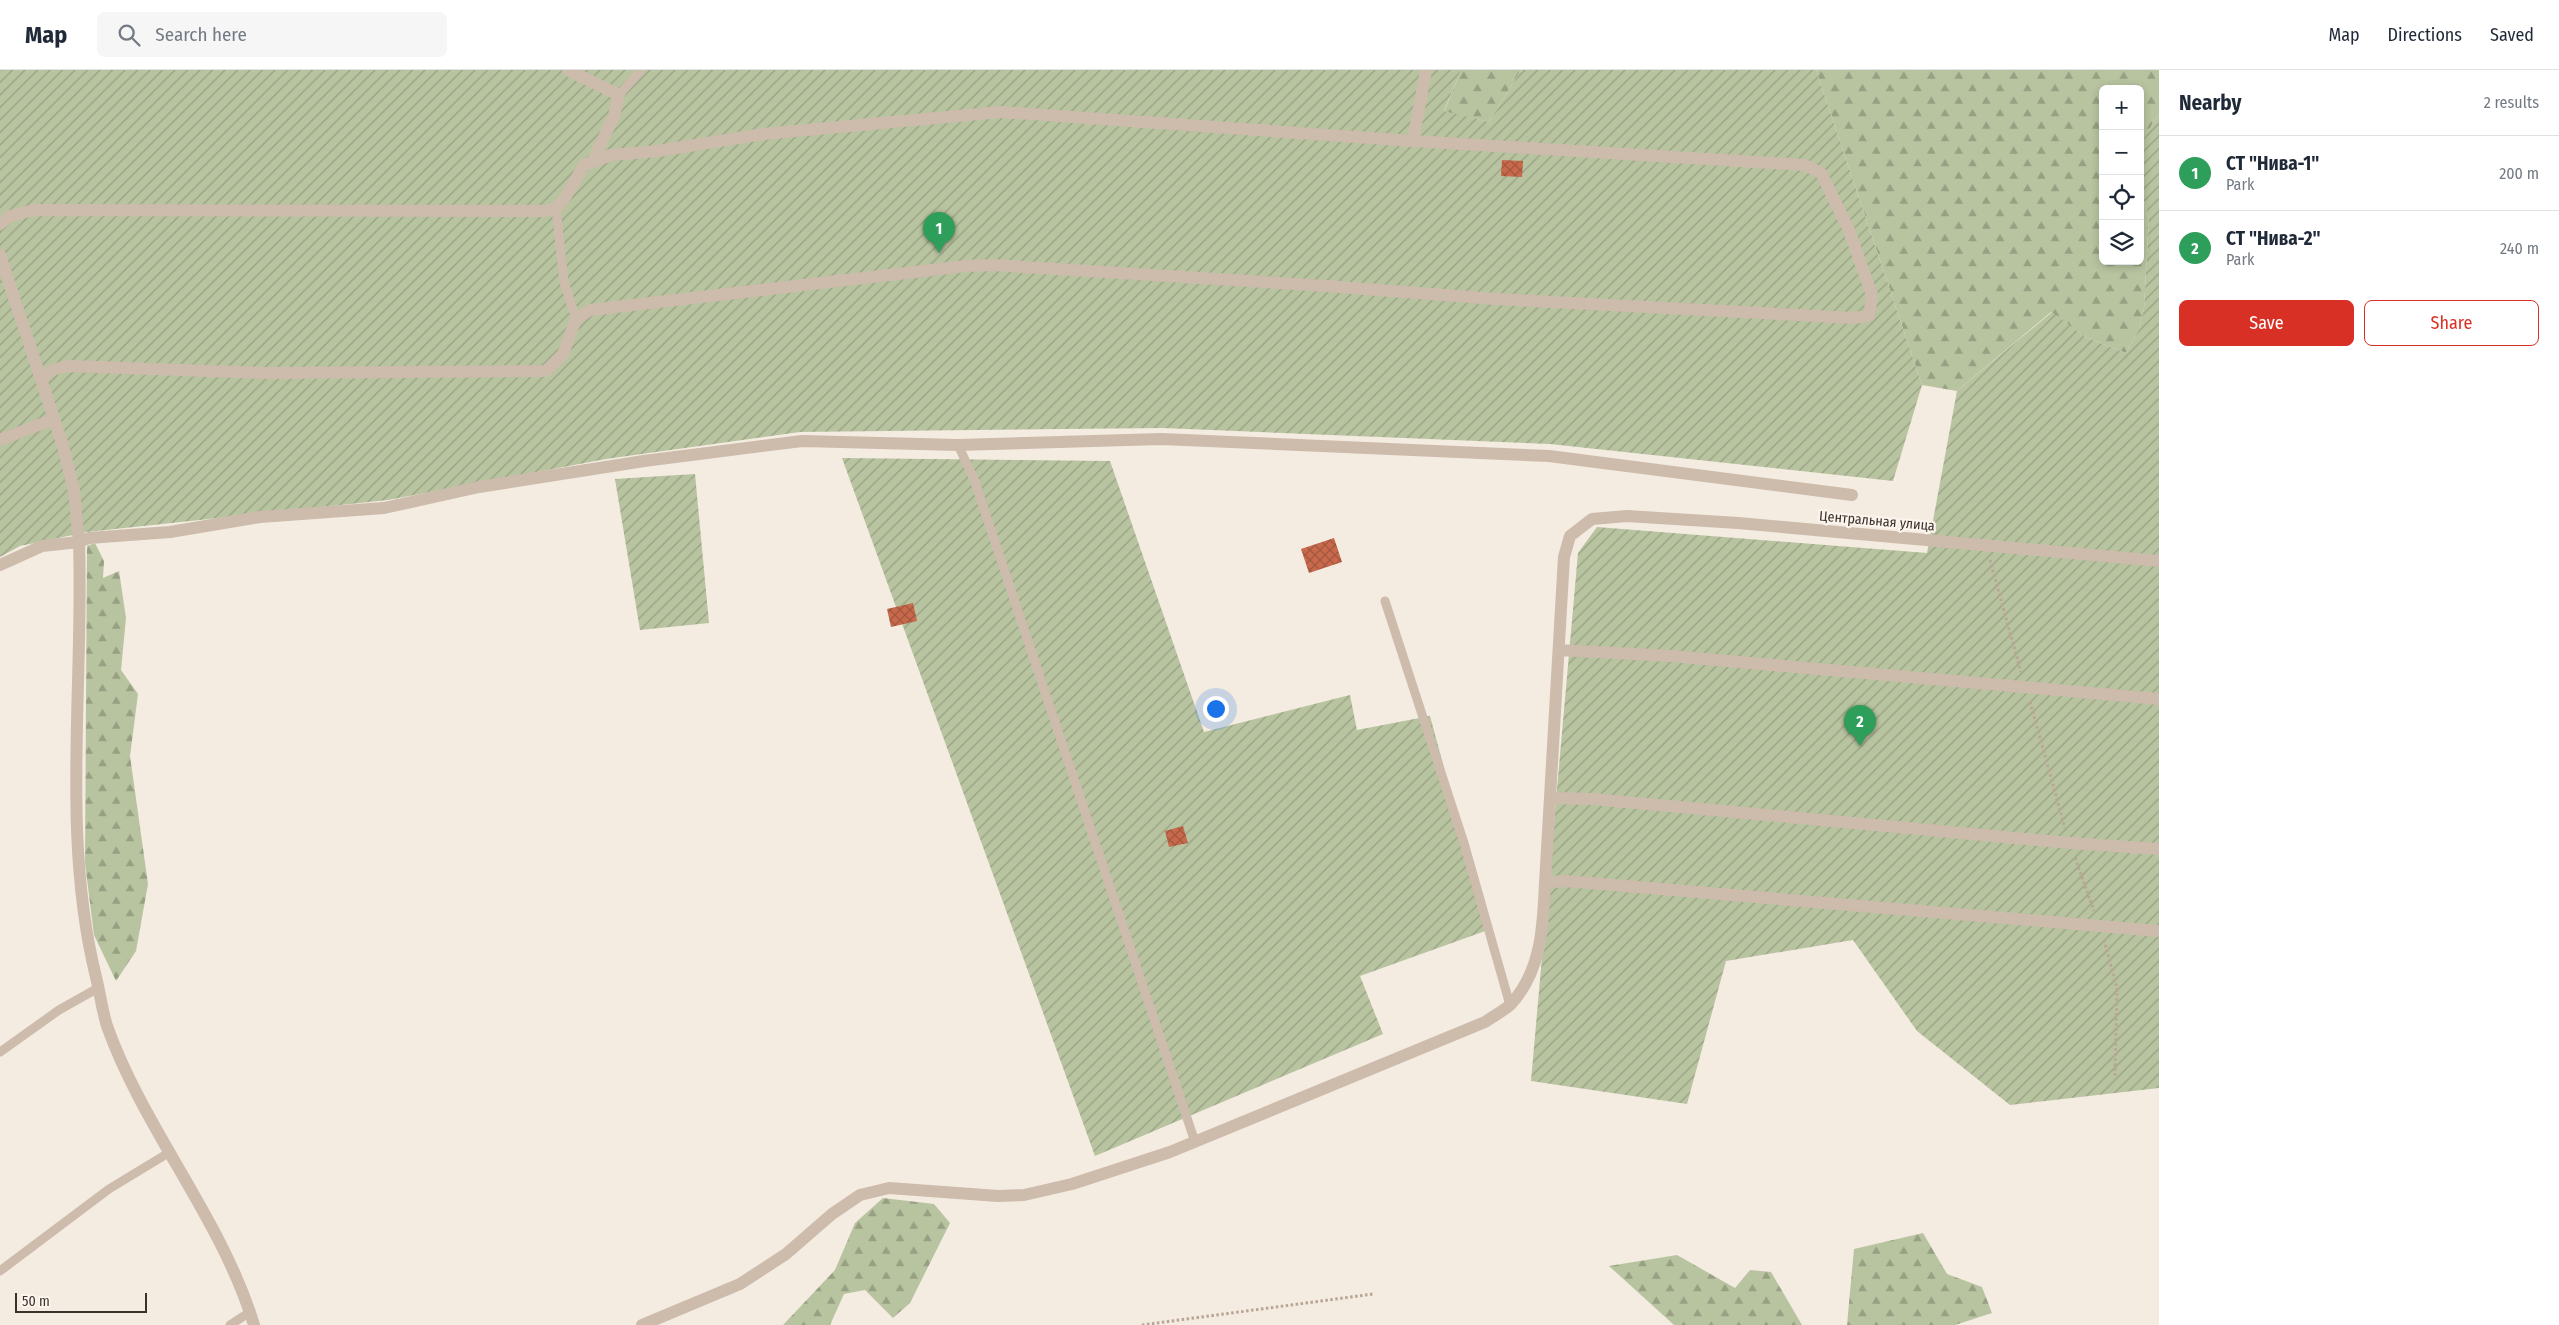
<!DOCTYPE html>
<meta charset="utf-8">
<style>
:root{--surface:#fff;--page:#f6f6f7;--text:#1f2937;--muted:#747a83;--line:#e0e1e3;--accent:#d93025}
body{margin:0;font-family:"Fira Sans Condensed",sans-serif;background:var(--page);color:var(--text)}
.controls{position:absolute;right:15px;top:15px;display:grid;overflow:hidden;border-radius:8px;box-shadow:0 2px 8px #0003}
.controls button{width:45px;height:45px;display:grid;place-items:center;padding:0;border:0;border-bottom:1px solid var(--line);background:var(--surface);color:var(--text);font:25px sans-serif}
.scale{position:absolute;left:15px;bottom:12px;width:132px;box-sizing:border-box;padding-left:5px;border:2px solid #3b302b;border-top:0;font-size:14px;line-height:18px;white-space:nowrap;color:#3b302b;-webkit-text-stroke:4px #fbf5ee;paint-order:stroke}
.you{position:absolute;left:1215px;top:638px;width:18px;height:18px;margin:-12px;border:4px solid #fff;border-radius:50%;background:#1a73e8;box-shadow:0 0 0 8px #1a73e833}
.badge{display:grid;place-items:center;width:32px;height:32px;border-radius:50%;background:var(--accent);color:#fff;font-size:16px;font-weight:700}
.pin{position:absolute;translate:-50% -41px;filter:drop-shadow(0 1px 2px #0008)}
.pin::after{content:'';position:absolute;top:26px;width:18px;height:15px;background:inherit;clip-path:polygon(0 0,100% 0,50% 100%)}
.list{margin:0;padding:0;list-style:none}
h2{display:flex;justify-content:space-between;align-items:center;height:65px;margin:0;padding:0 20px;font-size:21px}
h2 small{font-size:16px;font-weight:400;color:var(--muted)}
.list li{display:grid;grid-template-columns:32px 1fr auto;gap:15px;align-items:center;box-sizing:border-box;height:75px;padding:0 20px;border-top:1px solid var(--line)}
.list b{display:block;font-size:19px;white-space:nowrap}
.list p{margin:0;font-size:16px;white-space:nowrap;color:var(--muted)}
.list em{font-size:16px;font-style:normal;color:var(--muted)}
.actions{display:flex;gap:10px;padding:15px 20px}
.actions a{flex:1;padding:11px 0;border:1px solid var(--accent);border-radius:8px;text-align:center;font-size:18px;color:var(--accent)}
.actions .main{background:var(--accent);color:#fff}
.icon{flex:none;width:28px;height:28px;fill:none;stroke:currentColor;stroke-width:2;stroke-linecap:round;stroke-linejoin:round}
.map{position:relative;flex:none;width:2159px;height:1255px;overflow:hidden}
header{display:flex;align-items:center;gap:30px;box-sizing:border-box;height:70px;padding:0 25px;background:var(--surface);border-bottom:1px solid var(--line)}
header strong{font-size:24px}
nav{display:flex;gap:28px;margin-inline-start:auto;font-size:18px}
.search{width:350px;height:45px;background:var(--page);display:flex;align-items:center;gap:12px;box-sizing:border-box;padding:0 18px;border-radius:8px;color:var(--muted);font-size:19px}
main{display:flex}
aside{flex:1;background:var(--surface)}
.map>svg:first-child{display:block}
</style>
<header>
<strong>Map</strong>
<div class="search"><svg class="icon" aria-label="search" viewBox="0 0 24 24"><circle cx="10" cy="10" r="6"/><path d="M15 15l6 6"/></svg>Search here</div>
<nav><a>Map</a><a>Directions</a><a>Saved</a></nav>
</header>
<main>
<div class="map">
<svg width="2159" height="1255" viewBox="0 0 2159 1255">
<defs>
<pattern id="forest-firs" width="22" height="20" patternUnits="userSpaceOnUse" patternTransform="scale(1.25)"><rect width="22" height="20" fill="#b8c4a0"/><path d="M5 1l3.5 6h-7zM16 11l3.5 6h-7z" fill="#97a083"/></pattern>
<pattern id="garden-furrows" width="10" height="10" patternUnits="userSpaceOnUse" patternTransform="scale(1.25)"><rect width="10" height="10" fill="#b8c4a0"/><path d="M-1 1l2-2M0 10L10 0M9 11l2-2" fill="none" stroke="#97a083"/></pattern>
<pattern id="building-cross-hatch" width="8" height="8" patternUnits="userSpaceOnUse" patternTransform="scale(1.25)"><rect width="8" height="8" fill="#c8694b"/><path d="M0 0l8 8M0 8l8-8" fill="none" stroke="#a4573f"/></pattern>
</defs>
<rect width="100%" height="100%" fill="#f4ebe1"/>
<!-- forest -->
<path fill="url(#forest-firs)" d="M 1461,0 L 1521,0 L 1489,52 L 1444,42 Z
M 1816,0 L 2159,0 L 2159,44 L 2140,74 L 2140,19 L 2103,19 L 2103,191 L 2140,191 L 2140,117 L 2149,148 L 2144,238 L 2139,259 L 2126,283 L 2085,267 L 2051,242 L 1957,321 L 1922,315 Z
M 95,473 L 104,491 L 103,508 L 119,501 L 126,548 L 121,600 L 138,624 L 130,686 L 148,814 L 136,881 L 116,911 L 94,865 L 85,793 L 87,476 Z
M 883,1128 L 934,1134 L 950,1153 L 910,1233 L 893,1248 L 865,1220 L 844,1224 L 830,1255 L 783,1255 L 835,1200 L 855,1153 Z
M 1923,1163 L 1947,1204 L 1982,1217 L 1992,1243 L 1955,1255 L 1847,1255 L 1854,1179 Z
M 1677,1185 L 1735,1218 L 1750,1200 L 1771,1202 L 1802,1255 L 1674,1255 L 1609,1196 Z"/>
<!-- garden -->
<path fill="url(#garden-furrows)" d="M 0,0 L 1461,0 L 1444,41 L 1489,52 L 1521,0 L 1816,0 L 1922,315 L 1893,411 L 1550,374 L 1163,358 L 800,362 L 606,389 L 388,430 L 87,462 L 20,476 L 0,487 Z
M 2159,44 L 2159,1018 L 2010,1035 L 1917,961 L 1853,870 L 1726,891 L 1687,1034 L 1531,1011 L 1578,483 L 1597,457 L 1927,483 L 1957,321 L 2052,242 L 2085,267 L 2126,283 L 2139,259 L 2144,238 L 2149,148 L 2140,117 L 2140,74 Z
M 842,388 L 1110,391 L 1204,662 L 1350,625 L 1357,660 L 1430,646 L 1488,860 L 1360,906 L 1383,964 L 1095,1086 Z
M 695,404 L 709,553 L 640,560 L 615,409 Z"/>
<!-- building -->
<path fill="url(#building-cross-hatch)" d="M 1502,90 L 1523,91 L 1522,107 L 1501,106 Z
M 1334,468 L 1342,492 L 1309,503 L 1301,479 Z
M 913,533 L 917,551 L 891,557 L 887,539 Z
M 1183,756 L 1188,773 L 1169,777 L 1165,761 Z"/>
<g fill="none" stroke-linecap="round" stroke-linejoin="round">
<!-- path -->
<path stroke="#b9a596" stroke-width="3" stroke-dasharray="2.5 2.5" stroke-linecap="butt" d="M 1990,490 L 2021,602
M 2030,632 L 2065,758
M 2075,788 L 2094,841
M 2104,870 L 2117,918 L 2115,1006
M 1142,1255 L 1373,1224"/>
<!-- service -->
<path stroke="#cdbbac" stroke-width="9" d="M 619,25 L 641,0
M 556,138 L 564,212 L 576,249
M 958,375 L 974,409 L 1195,1072
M 1385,531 L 1464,773 L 1510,935
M 0,982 L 59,940 L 98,918
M 0,1201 L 109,1119 L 170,1082
M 230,1255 L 250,1242"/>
<!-- minor -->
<path stroke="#cdbbac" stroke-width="12" d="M 568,0 L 619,25 L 614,46 L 593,90
M 1413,71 L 1426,0
M 0,154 L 10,146 L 34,140 L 546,141 L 556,138 L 565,128 L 584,95 L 611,85 L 658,81 L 763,64 L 1001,42 L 1413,71 L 1805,95 L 1821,103 L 1849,160 L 1872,225 L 1869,246 L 1853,248 L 1496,229 L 1326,216 L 993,195 L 966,196 L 590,240 L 576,249 L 563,284 L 546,301 L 264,303 L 68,296 L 52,300 L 41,309
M 0,185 L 63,376 L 74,421 L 79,472
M 0,370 L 54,349
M 2159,491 L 1738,453 L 1627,446 L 1592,449 L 1570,466 L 1564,487 L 1545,813 L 1565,811 L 2159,861
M 0,495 L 42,476 L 79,472 L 89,468 L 170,462 L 260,447 L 384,438 L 479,417 L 644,391 L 802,371 L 958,375 L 1161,369 L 1549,386 L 1852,425
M 1559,580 L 1671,586 L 2159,629
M 1551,728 L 1593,729 L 2070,773 L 2159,779"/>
<!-- tertiary -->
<path stroke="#cdbbac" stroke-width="12" d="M 79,472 C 84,617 61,765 96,907 C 100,923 102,940 107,956 C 144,1060 222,1149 254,1255
M 642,1255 L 740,1214 L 786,1184 L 832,1144 L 860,1125 L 889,1118 L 998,1126 L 1024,1125 L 1072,1114 L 1170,1082 L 1485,952 C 1493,946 1504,941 1511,934 C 1542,900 1543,856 1545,813"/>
</g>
<g text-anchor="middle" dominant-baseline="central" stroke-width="4.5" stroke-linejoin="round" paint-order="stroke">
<!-- street labels -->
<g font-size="14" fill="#3b302b" stroke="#fbf5ee">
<text transform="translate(1877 451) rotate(5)">Центральная улица</text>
</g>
</g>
</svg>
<div class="controls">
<button>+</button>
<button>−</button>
<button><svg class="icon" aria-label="locate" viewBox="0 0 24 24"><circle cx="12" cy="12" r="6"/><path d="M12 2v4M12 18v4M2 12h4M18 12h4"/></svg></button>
<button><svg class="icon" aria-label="layers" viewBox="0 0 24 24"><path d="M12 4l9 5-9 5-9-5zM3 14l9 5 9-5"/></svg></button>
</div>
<div class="scale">50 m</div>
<div class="you"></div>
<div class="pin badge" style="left:939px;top:183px;background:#2e9e5b">1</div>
<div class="pin badge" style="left:1860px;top:676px;background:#2e9e5b">2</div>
</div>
<aside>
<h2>Nearby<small>2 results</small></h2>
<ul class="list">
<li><span class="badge" style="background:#2e9e5b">1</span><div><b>СТ &quot;Нива-1&quot;</b><p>Park</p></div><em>200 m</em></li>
<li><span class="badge" style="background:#2e9e5b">2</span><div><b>СТ &quot;Нива-2&quot;</b><p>Park</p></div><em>240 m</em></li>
</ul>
<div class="actions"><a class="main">Save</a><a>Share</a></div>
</aside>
</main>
